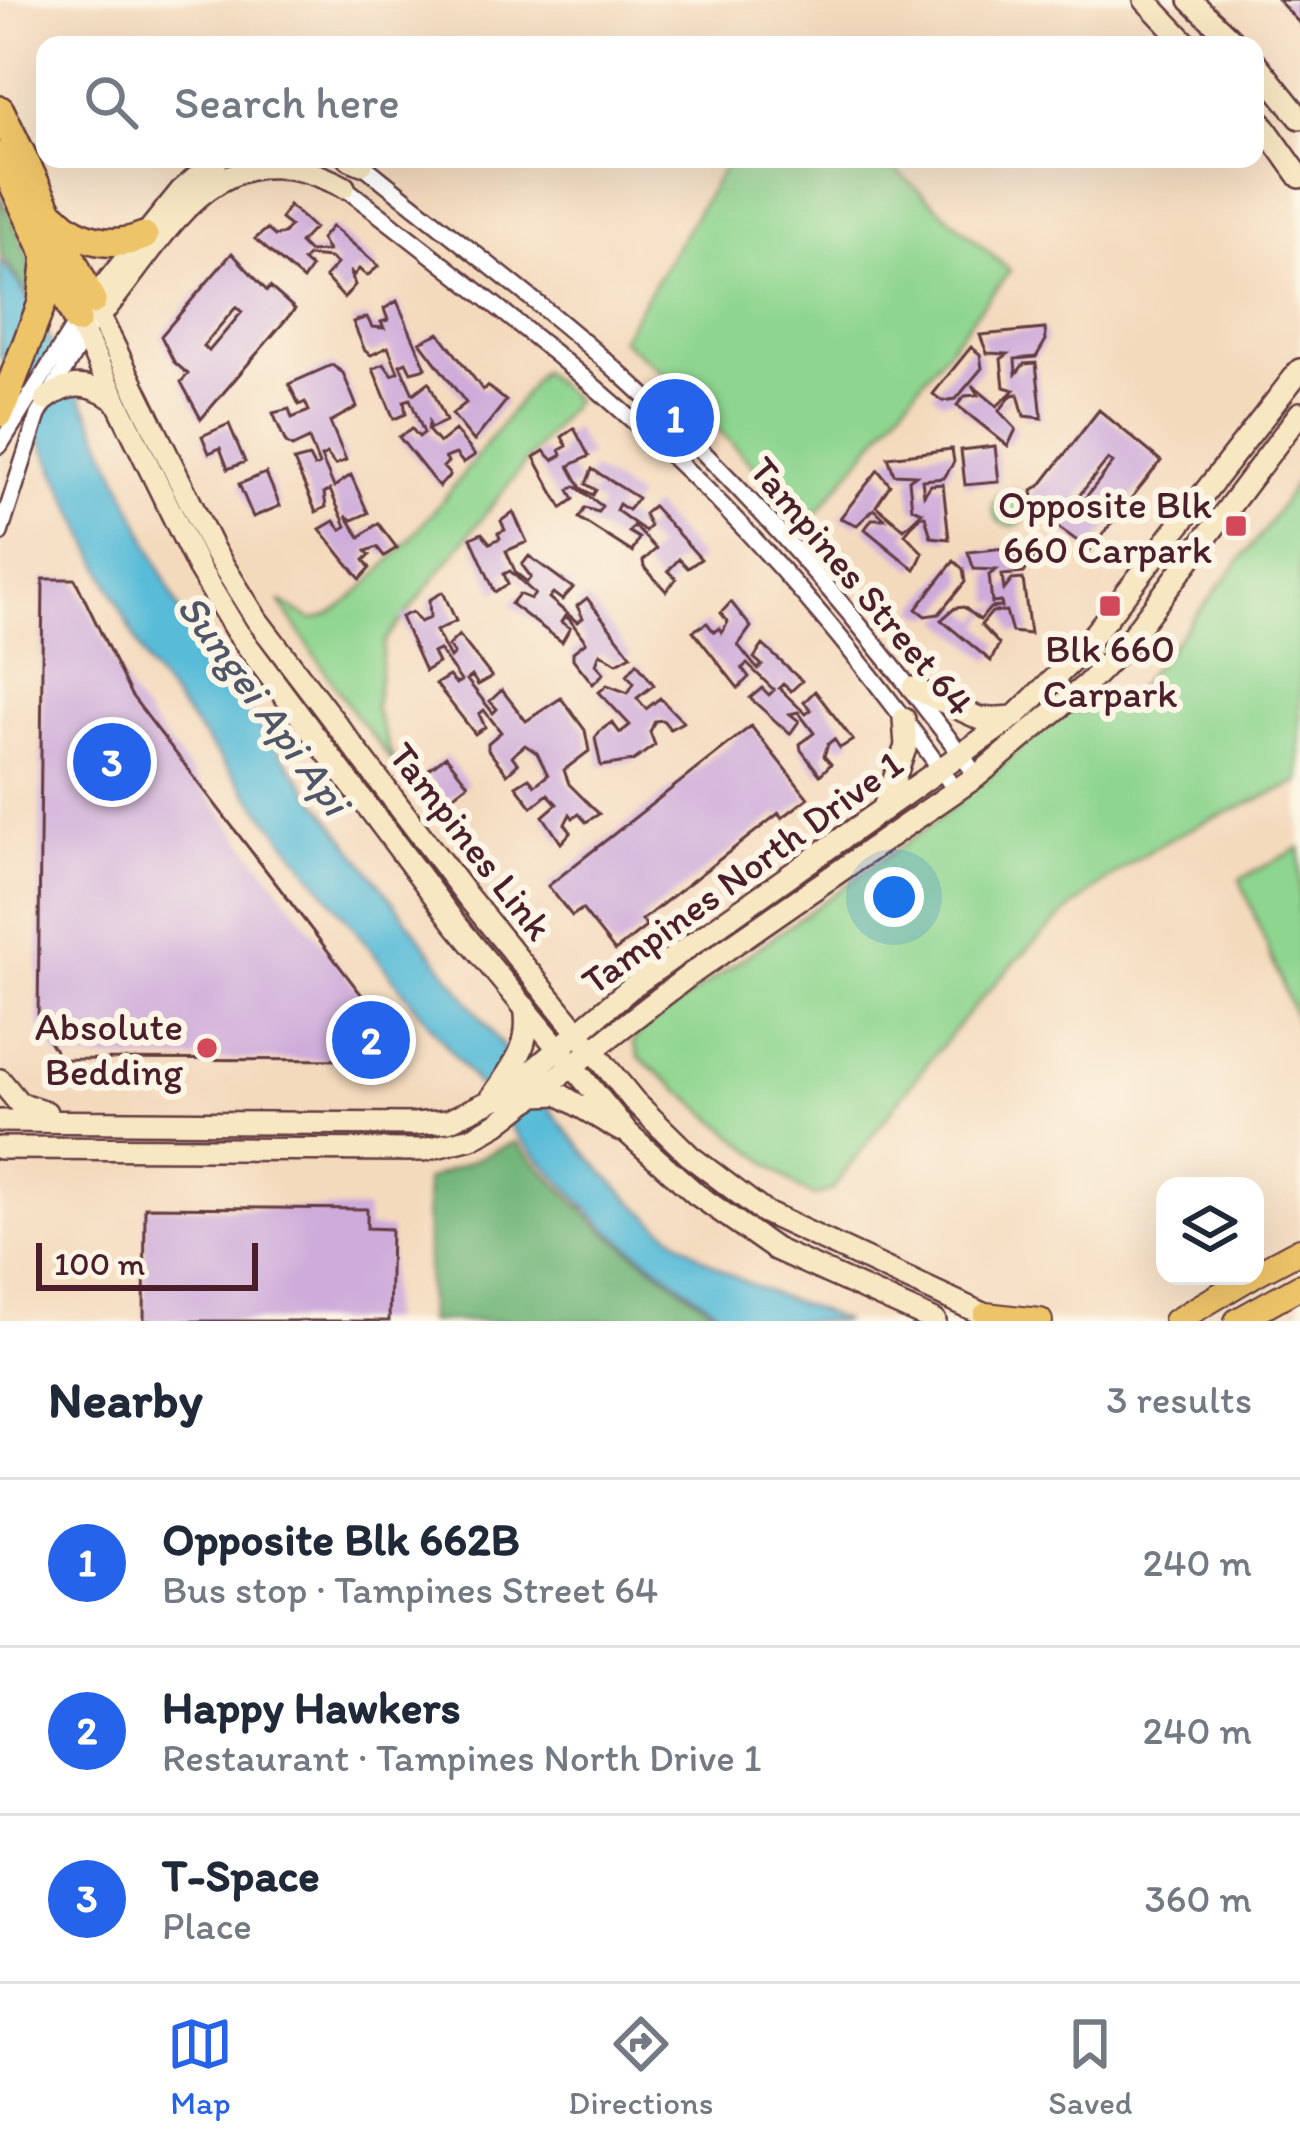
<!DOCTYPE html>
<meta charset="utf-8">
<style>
:root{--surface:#fff;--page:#f2f2f3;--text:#1f2937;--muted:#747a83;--line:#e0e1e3;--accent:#2563eb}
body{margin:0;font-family:Itim,sans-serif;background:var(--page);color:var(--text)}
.controls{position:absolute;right:36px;bottom:36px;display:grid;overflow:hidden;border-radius:24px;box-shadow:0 12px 48px #0002}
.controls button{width:108px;height:108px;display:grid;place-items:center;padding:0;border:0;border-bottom:3px solid var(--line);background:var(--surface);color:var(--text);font:60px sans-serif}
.scale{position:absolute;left:36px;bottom:30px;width:222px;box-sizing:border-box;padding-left:12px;border:6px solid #4a1f2b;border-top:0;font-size:33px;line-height:42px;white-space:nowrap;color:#4a1f2b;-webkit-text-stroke:9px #fcf5e5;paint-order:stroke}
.you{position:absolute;left:894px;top:897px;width:42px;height:42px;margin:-30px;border:9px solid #fff;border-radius:50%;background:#1a73e8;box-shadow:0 0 0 18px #1a73e833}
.badge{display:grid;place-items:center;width:78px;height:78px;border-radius:50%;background:var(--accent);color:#fff;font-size:39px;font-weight:700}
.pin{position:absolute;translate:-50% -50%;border:6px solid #fff;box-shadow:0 3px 12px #0006}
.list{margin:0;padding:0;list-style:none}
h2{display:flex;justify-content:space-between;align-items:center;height:156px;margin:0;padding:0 48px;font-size:51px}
h2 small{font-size:39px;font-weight:400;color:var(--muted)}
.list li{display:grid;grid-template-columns:78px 1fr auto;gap:36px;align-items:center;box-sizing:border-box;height:168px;padding:0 48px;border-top:3px solid var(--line)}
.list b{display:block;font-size:45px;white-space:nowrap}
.list p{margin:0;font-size:39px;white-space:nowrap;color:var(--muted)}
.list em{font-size:39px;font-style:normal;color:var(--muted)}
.icon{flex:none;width:66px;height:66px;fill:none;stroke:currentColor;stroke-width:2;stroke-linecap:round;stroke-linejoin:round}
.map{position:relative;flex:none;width:1300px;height:1321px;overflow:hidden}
.search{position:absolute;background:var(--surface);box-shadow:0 12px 48px #0002;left:36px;right:36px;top:36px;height:132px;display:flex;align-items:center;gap:30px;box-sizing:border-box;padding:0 42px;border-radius:24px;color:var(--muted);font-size:45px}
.sheet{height:660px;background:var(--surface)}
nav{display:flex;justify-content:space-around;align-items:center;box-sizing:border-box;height:168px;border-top:3px solid var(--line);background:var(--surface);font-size:33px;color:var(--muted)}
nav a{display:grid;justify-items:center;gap:6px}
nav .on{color:var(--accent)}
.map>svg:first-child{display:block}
</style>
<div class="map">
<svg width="1300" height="1321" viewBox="0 0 1300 1321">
<rect width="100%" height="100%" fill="#fcf5e5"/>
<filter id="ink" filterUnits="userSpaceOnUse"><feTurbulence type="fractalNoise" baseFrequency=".00833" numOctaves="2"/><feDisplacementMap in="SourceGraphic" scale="24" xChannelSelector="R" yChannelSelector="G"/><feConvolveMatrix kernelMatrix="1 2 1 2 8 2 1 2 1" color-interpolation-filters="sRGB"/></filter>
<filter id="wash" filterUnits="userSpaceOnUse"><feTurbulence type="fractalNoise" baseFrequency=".004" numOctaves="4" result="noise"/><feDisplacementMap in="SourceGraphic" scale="48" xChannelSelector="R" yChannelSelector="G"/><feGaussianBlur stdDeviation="2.7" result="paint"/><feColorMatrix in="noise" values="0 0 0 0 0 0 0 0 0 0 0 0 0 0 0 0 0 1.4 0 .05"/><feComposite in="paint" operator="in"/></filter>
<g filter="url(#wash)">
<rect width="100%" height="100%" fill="#f4dabd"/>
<!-- green -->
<path fill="#8ed58f" stroke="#6c7a5d" stroke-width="3" d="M 729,159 L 883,159 L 1010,271 L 809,523 L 714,425 L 700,403 L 621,339 Z
M 541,371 L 575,400 L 384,642 L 375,708 L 395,765 L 350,708 L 279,601 L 312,620 C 364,616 505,420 541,371 Z
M 1300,475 L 1300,782 C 1261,799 1220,814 1182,833 C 1038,905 925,1064 832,1190 L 815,1196 L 798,1188 L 639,1057 L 633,1042 L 642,1030 L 934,823 L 1060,713 L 1123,705 L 1264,531 Z
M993 508a18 18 0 1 1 36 0a18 18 0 1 1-36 0Z
M 1300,848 L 1300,1029 L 1240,879 Z"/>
<!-- forest -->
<path fill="#72b67a" stroke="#5e6a52" stroke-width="3" d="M 0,194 L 36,271 L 32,298 L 0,253 Z
M 515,1142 L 603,1230 L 726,1321 L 428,1321 L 426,1180 Z"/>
<!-- water -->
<path fill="#59bcd8" stroke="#526e82" stroke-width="3" d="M 0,260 L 20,285 L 92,419 L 189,632 L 565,1129 C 611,1183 662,1235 724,1271 C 761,1292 805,1305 844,1321 L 730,1321 L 607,1229 L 521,1140 L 149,668 L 0,355 Z"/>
<g id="blocks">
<!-- building -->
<path fill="#ceabda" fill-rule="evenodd" d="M 1278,0 L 1300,0 L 1300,24 Z
M 289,205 L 314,228 L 300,243 L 309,252 L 328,251 L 321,239 L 332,226 L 379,266 L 367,276 L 359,269 L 354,275 L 350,271 L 355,285 L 344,298 L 325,277 L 337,264 L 330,258 L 308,256 L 303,261 L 311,268 L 303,280 L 255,239 L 267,229 L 275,236 L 284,234 L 290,226 L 281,219 Z
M 232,253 L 267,291 L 270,287 L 295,309 L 201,419 L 181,382 L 188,374 L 174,362 L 161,336 ZM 236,307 L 242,312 L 209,351 L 203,346 Z
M 397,301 L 426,368 L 411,372 L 406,362 L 400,365 L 413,394 L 429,382 L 446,421 L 431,428 L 429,423 L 428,430 L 439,443 L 455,430 L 475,455 L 463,463 L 456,454 L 445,458 L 448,462 L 443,467 L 450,475 L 439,487 L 399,437 L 412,429 L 419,437 L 424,433 L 410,399 L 404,401 L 406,414 L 394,419 L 373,369 L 384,364 L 392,375 L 398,372 L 388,347 L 371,355 L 365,351 L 353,322 L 367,317 L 372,327 L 384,328 L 381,322 L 388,320 L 384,309 Z
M 1045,329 L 1046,340 L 1036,357 L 1015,359 L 1016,374 L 1024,364 L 1036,363 L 1042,418 L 1024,416 L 1018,394 L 1012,395 L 999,411 L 1016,429 L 1008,446 L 957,405 L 965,396 L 978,395 L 972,385 L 997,406 L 1014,390 L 1004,387 L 1001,359 L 1008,354 L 987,353 L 980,335 Z
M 439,333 L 483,390 L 488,386 L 506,401 L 474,441 L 452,414 L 466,403 L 420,342 Z
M 971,347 L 980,354 L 982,368 L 956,399 L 942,401 L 933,394 Z
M 332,365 L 343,373 L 357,407 L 330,422 L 346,460 L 335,465 L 327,454 L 321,457 L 334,487 L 351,475 L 368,513 L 352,520 L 346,516 L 360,537 L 378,523 L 397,548 L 384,556 L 377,547 L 366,551 L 370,555 L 364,560 L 370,568 L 360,579 L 320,529 L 334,521 L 341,530 L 346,526 L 330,490 L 324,493 L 326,507 L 316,512 L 294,461 L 309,457 L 314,467 L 319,465 L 309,439 L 292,447 L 286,443 L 273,413 L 289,409 L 292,418 L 309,411 L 305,402 L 299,405 L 289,384 Z
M 1099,410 L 1161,461 L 1090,550 L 1034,510 L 1032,490 L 1040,486 ZM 1108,459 L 1113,463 L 1083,501 L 1078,497 Z
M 229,424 L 245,462 L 228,469 L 220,448 L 209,453 L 202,436 Z
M 574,428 L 589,456 L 569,466 L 581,488 L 593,495 L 596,490 L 586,484 L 592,469 L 638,498 L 628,510 L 619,504 L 616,510 L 645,531 L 650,526 L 644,514 L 653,506 L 701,559 L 688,568 L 679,559 L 668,571 L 676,579 L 666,591 L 644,567 L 643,561 L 656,549 L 638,530 L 633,526 L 629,532 L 639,538 L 632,552 L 579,518 L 585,508 L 598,512 L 602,506 L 575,486 L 569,490 L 574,499 L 562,508 L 549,485 L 534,457 L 544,451 L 553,460 L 562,455 L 560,450 L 567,446 L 562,437 Z
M 995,446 L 999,482 L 965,485 L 961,450 Z
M 952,449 L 954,462 L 944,478 L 922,480 L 924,495 L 931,485 L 943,484 L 949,539 L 931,537 L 925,516 L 920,516 L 905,534 L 923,553 L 915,570 L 865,529 L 872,519 L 885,519 L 874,509 L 857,525 L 840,518 L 878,470 L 890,485 L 876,506 L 904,529 L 922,512 L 912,508 L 909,480 L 916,475 L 894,474 L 888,457 Z
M 266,473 L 280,506 L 253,517 L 239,484 Z
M 513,512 L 527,542 L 506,551 L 516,573 L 527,582 L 531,577 L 522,565 L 529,556 L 573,588 L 562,600 L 553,593 L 549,598 L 577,622 L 583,618 L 577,606 L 587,598 L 631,655 L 617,663 L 600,653 L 596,664 L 604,673 L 593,684 L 573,659 L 573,652 L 586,642 L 570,620 L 565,616 L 561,622 L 570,628 L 562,642 L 511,604 L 519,594 L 531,599 L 535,594 L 510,571 L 504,574 L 508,584 L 495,592 L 471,538 L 482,533 L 490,543 L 500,538 L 498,533 L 505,530 L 501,521 Z
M 1033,545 L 1034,557 L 1024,573 L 1002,575 L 1004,590 L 1012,580 L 1023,579 L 1030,634 L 1012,632 L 1006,611 L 992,612 L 981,625 L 999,644 L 991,661 L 941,620 L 955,608 L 964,607 L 980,620 L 990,608 L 1002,607 L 1001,602 L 992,603 L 989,575 L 996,570 L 974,569 L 968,552 Z
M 954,561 L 963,569 L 965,582 L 939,614 L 925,616 L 916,609 Z
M 43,579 L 75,579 L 131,695 L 391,1033 L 394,1048 L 386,1060 L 60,1059 L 38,1022 Z
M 443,592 L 456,621 L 436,631 L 450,658 L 454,654 L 448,646 L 459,635 L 492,677 L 478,685 L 472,676 L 467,680 L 493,713 L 497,709 L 490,701 L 502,690 L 526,721 L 561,698 L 585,730 L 589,751 L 564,770 L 569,784 L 599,814 L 586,822 L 579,814 L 573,818 L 570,814 L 565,824 L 571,832 L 561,843 L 543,816 L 557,804 L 548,794 L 532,807 L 516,786 L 529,778 L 535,785 L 548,775 L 537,753 L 525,745 L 512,756 L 518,764 L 507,774 L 488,750 L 488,743 L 501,732 L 484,710 L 479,714 L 485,727 L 475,734 L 436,684 L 449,676 L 456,684 L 461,681 L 439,650 L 433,653 L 438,663 L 425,671 L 401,617 L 412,612 L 420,622 L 430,618 L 429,600 Z
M 731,602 L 751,627 L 738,645 L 754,665 L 758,669 L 762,665 L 754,658 L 763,645 L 802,681 L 791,691 L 783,684 L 779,688 L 806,714 L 811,710 L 804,702 L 815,691 L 853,740 L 840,748 L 834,739 L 828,744 L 824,756 L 831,764 L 820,775 L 801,750 L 800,744 L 814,733 L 798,712 L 790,714 L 799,721 L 790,734 L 750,698 L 762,688 L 769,695 L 774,690 L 747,664 L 742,668 L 749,677 L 738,688 L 693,631 L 707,623 L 714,632 L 719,628 L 722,633 L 728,622 L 721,613 Z
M 637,663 L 654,685 L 637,698 L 646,709 L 660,698 L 683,722 L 670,729 L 663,720 L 655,721 L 650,732 L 655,745 L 633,761 L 601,766 L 595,738 L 600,731 L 612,722 L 620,733 L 630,725 L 599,692 L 607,685 L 628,693 L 634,683 L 627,675 Z
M 751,726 L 808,798 L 782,818 L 779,813 L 651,913 L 642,920 L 647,926 L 615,951 L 582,909 L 572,916 L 548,886 Z
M 446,756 L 468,784 L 446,801 L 424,773 Z
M 145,1207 L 367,1209 L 367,1228 L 391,1229 L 389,1321 L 144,1321 Z"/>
</g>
</g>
<g filter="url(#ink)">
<use href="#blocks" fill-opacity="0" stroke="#643b41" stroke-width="3"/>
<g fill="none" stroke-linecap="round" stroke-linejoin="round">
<!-- street casing -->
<g stroke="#643b41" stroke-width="20">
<path id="street" d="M 362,164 C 449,235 542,303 625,378 C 758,497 871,634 977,776
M 344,187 C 468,284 595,379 707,490 C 798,582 882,685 956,791
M 0,445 L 79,318
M 0,533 L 38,415 L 89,328"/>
</g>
<!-- secondary casing -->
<g stroke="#643b41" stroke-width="26">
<path id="secondary" d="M 1145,0 L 1188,45
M 1190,0 L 1237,45
M 1255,62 L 1300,118
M 1255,114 L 1300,177
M 218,159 L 181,191 L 92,301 L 213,549 L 257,620 L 467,896 L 634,1101 L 691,1157 L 764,1212 L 998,1321
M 350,159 L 362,164
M 99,317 C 171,231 216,121 344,187
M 77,320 L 198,567 L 237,632 L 454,922 L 628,1133 L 696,1194 L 775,1249 L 935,1321
M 45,400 C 68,381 89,382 113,399
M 913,688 L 981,719 L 1014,717
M 883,810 L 906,746 L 904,719
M 0,1080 L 19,1103 L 46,1112
M 536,1095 L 559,1094 L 620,1130
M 492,1097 C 513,1066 532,1046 525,1007
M 0,1121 L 414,1124 L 448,1121 L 505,1094 L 633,986 L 1014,717 L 1077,656 L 1300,370
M 0,1148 L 424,1150 L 472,1138 L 497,1124 L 691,974 L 977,776 L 1086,685 L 1125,645 L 1300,413"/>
</g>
<!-- primary casing -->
<g stroke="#643b41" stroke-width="28">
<path id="primary" d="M 1255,1274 L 1300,1250
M 986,1315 L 1040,1321
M 1176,1321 L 1252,1276
M 1237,1321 L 1300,1286"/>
</g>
<!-- highway casing -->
<g stroke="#643b41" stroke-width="32">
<path id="highway" d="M 0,110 L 92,301
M 0,156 L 77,320
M 55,217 C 79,242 113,249 144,236
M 0,413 L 42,303 L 46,263"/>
</g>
<!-- street -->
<use href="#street" stroke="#fff" stroke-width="15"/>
<!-- secondary -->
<use href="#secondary" stroke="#f8e7c3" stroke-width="21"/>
<!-- primary -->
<use href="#primary" stroke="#eec469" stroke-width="24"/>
<!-- highway -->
<use href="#highway" stroke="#eec469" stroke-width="27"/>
</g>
</g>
<!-- markers -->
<g fill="#d1495b" stroke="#fcf5e5" stroke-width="4.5">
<rect x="1224" y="514" width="24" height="24" rx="6"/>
<rect x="1098" y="594" width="24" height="24" rx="6"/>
<circle cx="207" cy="1048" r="12"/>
</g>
<g text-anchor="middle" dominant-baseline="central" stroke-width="12" stroke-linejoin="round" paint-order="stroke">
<!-- poi labels -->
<g font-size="39" fill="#4a1f2b" stroke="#fcf5e5" text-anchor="end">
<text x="1212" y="504">Opposite Blk<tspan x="1212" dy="45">660 Carpark</tspan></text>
<text x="1110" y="648" text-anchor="middle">Blk 660<tspan x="1110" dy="45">Carpark</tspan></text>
<text x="183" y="1026">Absolute<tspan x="183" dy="45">Bedding</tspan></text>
</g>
<!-- street labels -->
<g font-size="39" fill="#4a1f2b" stroke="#fcf5e5">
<text transform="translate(862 586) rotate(50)">Tampines Street 64</text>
<text transform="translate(471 841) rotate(52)">Tampines Link</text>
<text transform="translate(742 872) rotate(-36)">Tampines North Drive 1</text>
</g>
<!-- water labels -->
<g font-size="42" font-style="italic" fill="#4f5668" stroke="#fcf5e5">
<text transform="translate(264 704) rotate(54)">Sungei Api Api</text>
</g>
</g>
</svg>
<div class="controls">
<button><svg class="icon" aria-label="layers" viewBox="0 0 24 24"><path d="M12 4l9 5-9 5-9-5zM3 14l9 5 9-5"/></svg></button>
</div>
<div class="scale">100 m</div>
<div class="you"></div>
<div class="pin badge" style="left:675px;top:418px">1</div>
<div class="pin badge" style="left:371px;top:1040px">2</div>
<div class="pin badge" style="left:112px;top:762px">3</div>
<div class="search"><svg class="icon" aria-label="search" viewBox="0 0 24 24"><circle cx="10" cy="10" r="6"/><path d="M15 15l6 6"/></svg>Search here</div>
</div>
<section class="sheet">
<h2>Nearby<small>3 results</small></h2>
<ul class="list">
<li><span class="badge">1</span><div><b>Opposite Blk 662B</b><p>Bus stop · Tampines Street 64</p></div><em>240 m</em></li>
<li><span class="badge">2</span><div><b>Happy Hawkers</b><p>Restaurant · Tampines North Drive 1</p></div><em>240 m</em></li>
<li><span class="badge">3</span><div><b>T-Space</b><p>Place</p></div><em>360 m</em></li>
</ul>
</section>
<nav>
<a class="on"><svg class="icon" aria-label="map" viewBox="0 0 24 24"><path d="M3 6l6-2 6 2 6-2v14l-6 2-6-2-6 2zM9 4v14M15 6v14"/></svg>Map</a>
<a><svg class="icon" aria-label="directions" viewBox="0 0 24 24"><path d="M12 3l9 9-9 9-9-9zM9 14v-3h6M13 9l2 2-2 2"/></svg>Directions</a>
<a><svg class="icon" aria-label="saved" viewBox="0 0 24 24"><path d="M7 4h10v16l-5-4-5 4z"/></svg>Saved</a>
</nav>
